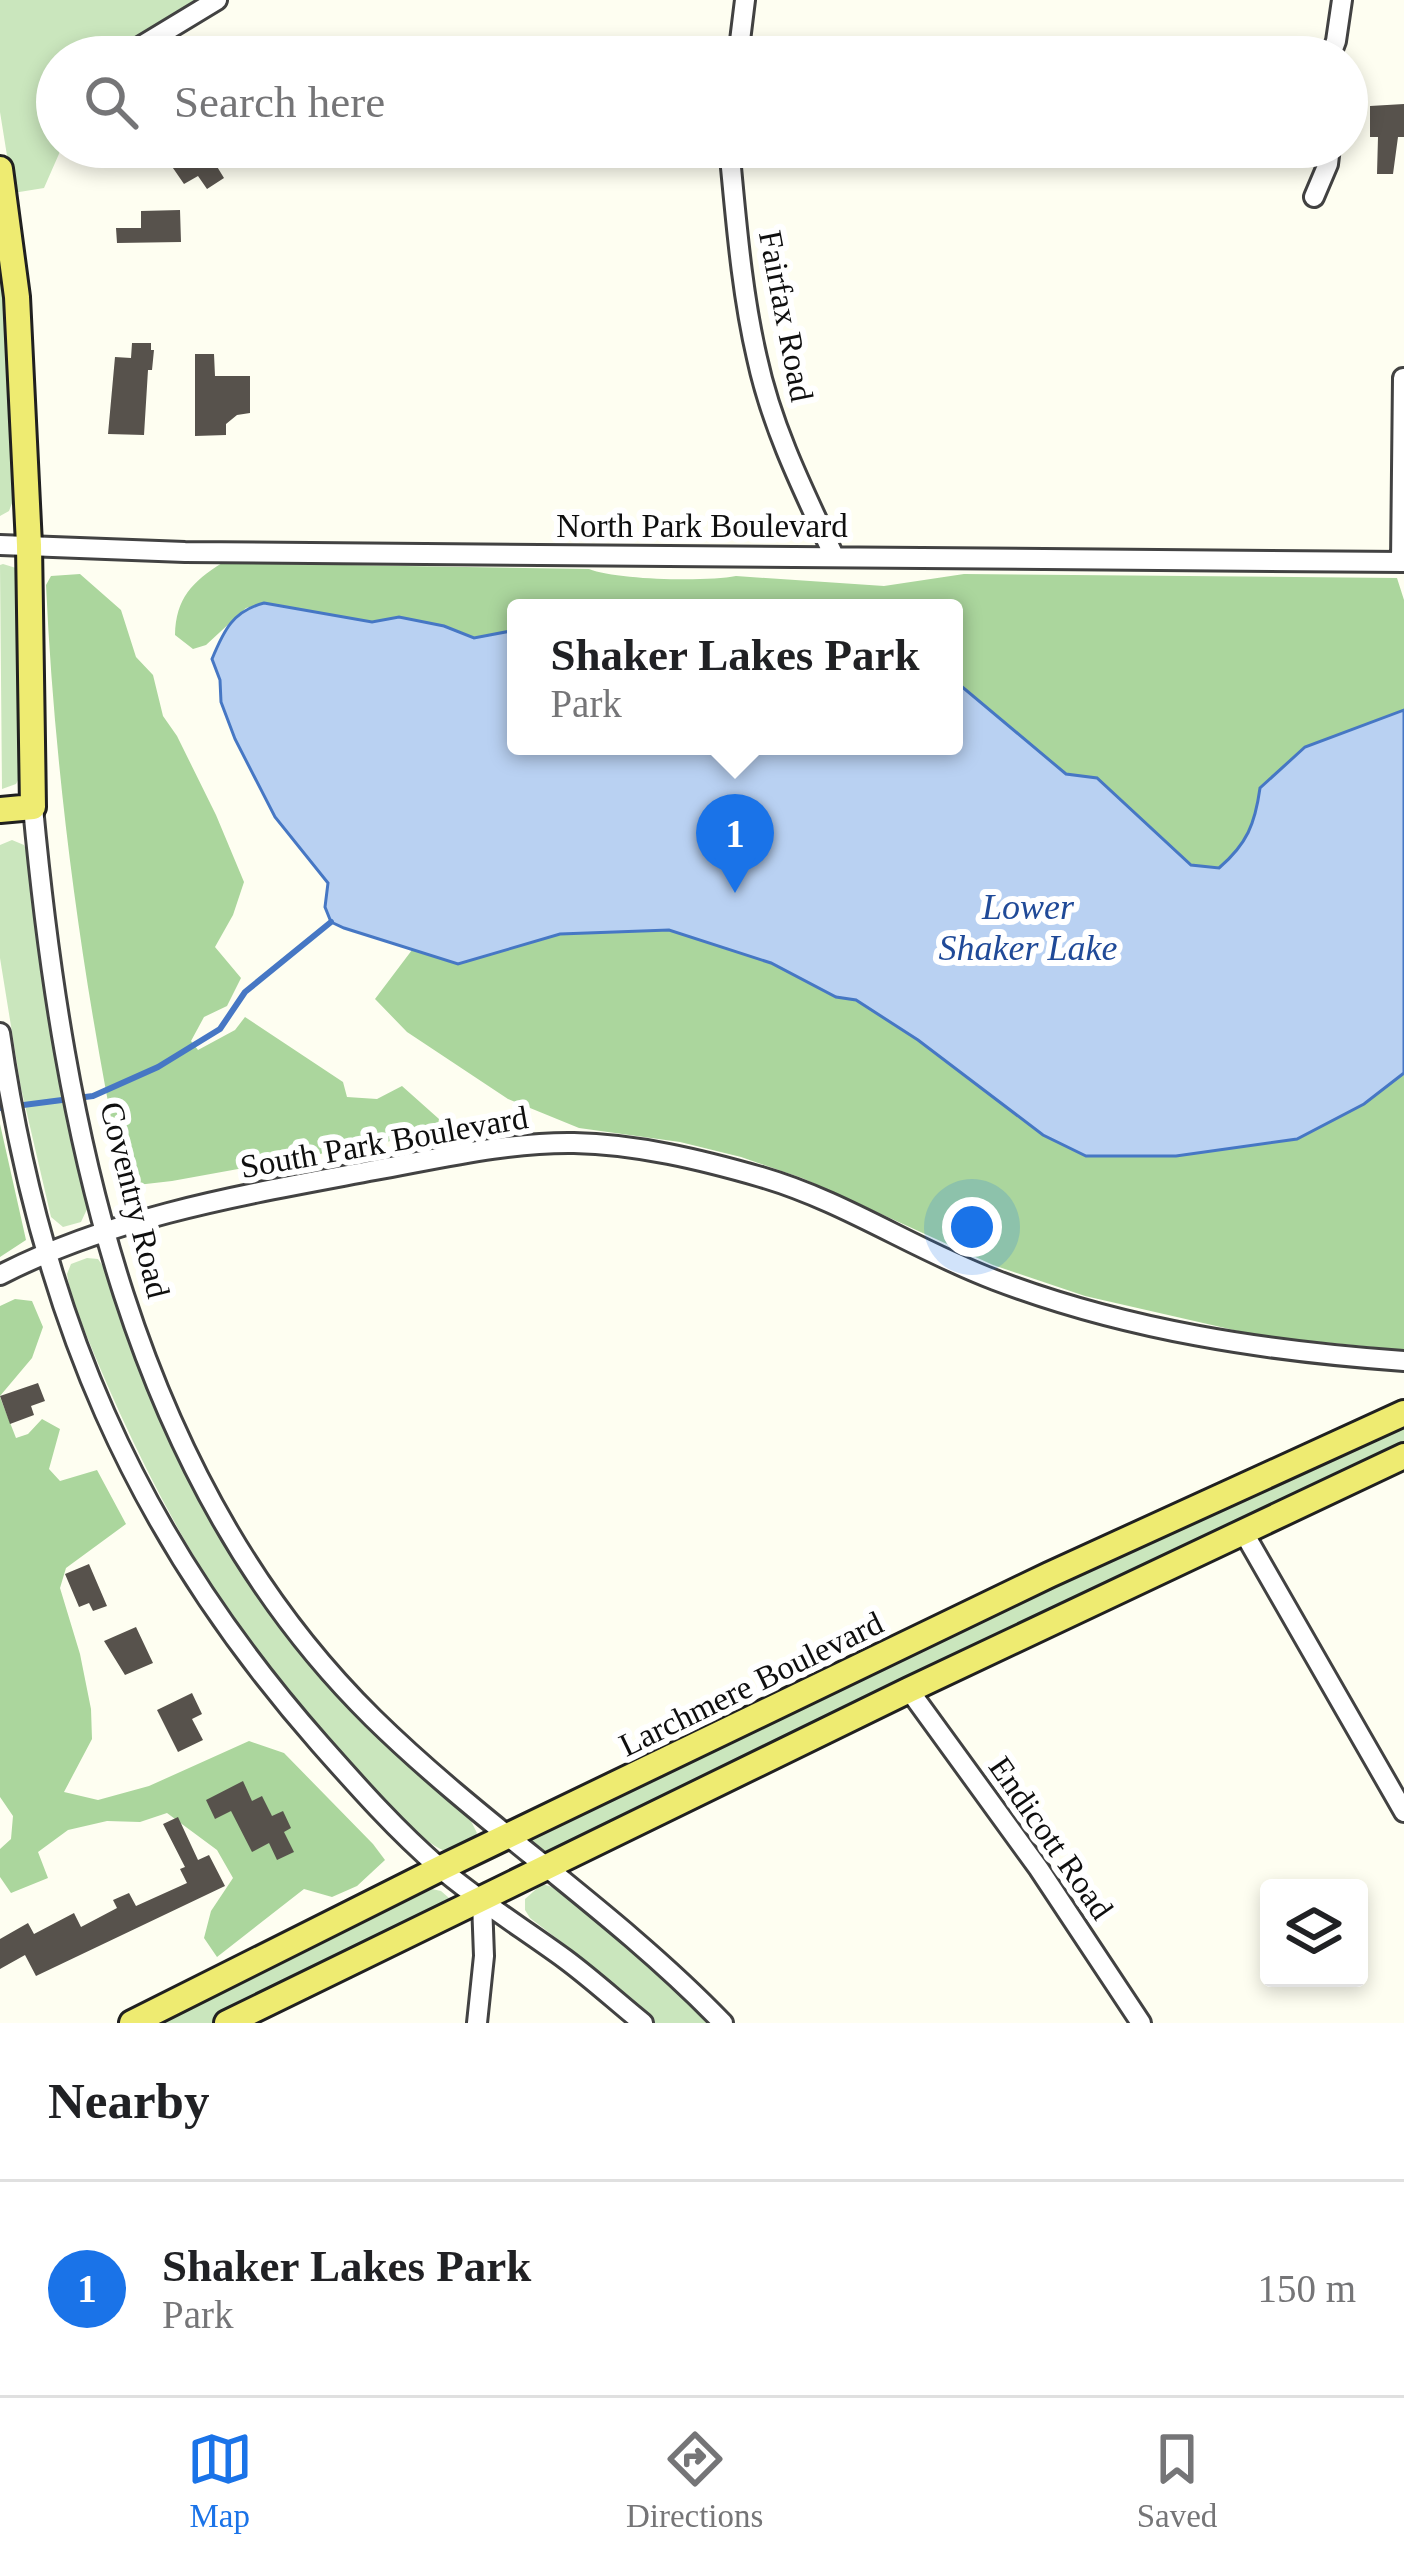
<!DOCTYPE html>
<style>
:root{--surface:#fff;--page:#f2f2f2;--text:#202124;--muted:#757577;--line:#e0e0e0;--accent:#1a73e8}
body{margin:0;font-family:Georgia,serif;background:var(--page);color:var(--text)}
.controls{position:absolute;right:36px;bottom:36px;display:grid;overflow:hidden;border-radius:12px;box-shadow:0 6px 18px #0003}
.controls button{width:108px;height:108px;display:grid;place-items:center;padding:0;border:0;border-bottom:3px solid var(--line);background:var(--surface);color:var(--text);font:60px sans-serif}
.you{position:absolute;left:972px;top:1227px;width:42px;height:42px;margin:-30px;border:9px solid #fff;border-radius:50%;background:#1a73e8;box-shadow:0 0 0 18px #1a73e833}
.badge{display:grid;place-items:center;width:78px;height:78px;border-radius:50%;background:var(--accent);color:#fff;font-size:39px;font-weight:700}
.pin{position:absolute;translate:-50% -99px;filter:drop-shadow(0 3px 6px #0008)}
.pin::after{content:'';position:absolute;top:63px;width:42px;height:36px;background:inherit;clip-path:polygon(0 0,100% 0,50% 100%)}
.popup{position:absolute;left:507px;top:599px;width:456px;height:156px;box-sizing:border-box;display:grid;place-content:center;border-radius:12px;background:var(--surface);filter:drop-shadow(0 3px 9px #0005);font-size:39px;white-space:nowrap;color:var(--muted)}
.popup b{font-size:45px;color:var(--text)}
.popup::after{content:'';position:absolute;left:50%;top:100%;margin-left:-24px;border:24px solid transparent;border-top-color:var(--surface)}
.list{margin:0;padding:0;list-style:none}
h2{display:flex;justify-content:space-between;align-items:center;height:156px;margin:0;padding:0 48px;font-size:51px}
h2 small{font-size:39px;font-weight:400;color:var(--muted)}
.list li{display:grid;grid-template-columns:78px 1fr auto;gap:36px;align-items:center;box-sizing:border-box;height:216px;padding:0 48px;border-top:3px solid var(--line)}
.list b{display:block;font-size:45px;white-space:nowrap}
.list p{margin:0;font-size:39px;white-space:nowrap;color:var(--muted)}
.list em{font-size:39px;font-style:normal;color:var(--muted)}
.icon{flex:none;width:66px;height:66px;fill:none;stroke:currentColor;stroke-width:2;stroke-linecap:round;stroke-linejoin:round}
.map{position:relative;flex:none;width:1404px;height:2023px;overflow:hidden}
.search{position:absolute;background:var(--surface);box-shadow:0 6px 18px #0003;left:36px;right:36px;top:36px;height:132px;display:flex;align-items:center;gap:30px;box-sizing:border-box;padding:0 42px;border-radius:66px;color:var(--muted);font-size:45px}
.sheet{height:372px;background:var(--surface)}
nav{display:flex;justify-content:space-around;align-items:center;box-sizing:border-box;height:168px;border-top:3px solid var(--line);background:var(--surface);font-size:33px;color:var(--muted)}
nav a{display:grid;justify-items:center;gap:6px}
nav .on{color:var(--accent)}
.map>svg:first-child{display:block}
</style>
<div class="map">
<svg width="1404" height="2023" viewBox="0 0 1404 2023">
<rect width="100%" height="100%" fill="#fefef1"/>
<!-- green -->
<path fill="#cae6bd" d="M 0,0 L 198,0 L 160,22 L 113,57 L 57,57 L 57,147 L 62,147 L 44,188 L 13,193 L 0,112 Z
M 0,275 L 6,284 L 14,498 L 9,511 L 0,516 Z
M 3,564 L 16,568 L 19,578 L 23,770 L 16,784 L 2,789 L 0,565 Z
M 12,840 L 24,845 L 31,861 L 57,1062 L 88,1207 L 81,1222 L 63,1227 L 51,1217 L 21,1088 L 0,958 L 0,845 Z
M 87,1258 L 98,1259 L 105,1269 L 131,1349 L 203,1500 L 383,1739 L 471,1821 L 477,1833 L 470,1844 L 455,1854 C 426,1848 405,1819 384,1799 C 236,1656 144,1486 71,1296 L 67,1274 L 71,1264 Z
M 1404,1413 L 1404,1456 L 548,1868 L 507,1838 Z
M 542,1884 C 581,1891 678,1992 712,2023 L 654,2023 L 577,1954 L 530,1918 L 525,1910 L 525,1899 Z
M 432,1889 L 441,1891 L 449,1898 L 448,1907 L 216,2023 L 155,2023 Z"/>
<!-- forest -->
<path fill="#abd69d" d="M 222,563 L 589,569 C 616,580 706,582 736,576 L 884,586 L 964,574 L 1397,578 L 1404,600 L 1404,710 L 1305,747 L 1260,788 C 1255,827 1249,841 1219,868 L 1191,865 L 1098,778 L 1066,774 L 954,680 L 954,608 L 791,608 L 723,601 L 639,608 L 516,608 L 516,630 L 474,638 L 444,626 L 399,617 L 372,622 L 264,603 L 246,608 L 206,645 L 193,649 L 175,635 C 176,598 192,582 222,563 Z
M 80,574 L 121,610 L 136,657 L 153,675 L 163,716 L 177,736 L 216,815 L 244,882 L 233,915 L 215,947 L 241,978 L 227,1006 L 204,1017 L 191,1041 L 198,1050 L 235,1030 L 245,1017 L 343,1082 L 347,1097 L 377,1099 L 402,1086 L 439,1119 L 437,1129 L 396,1140 L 172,1181 L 137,1185 L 121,1168 C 82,977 55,780 46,585 L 51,576 Z
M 669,930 L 771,963 L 836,997 L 856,1000 L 918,1040 L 1176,1156 L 1297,1139 L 1364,1104 L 1404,1073 L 1404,1350 L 1260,1336 L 1085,1296 L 993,1265 L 802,1178 L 741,1157 L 680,1142 L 579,1128 L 508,1099 L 407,1032 L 375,999 L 412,950 L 458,964 L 560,934 Z
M 0,1124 L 26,1240 L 0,1257 Z
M 15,1299 L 32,1301 L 43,1327 L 32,1358 L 0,1396 L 0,1306 Z
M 0,1397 L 16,1438 L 28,1434 L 42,1419 L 60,1429 L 49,1469 L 60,1481 L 97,1470 L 126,1524 L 66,1568 L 60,1588 L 80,1654 L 91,1709 L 92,1739 L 64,1792 L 98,1800 L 149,1786 L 249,1741 L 284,1753 L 373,1844 L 385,1860 L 357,1886 L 332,1897 L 304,1889 L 217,1957 L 204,1938 L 211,1911 L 233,1878 L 217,1850 L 167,1813 L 140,1822 L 107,1821 L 68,1830 L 38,1852 L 48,1878 L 11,1893 L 0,1877 L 0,1849 L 11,1839 L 13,1816 L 0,1797 Z"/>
<!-- water -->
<path fill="#b9d1f2" stroke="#4677c4" stroke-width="3" d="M 264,603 L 372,622 L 399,617 L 444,626 L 474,638 L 516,630 L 516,746 L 954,746 L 954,680 L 1066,774 L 1097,778 L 1191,865 L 1219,868 C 1247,844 1255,824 1260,788 L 1305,747 L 1404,710 L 1404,1073 L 1364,1104 L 1297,1139 L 1176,1156 L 1086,1156 L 1043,1135 L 918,1040 L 856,1000 L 836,997 L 771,963 L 669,930 L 560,934 L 458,964 L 344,928 L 331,922 L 325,907 L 328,883 L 275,817 L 235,739 L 221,702 L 220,680 L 212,659 C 224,630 233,611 264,603 Z"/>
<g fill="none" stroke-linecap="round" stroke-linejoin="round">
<!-- stream -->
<path stroke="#4677c4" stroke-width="6" d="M 0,1108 L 93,1096 L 158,1067 L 220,1029 L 245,992 L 331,922"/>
</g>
<!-- building -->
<path fill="#57524c" d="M 1404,104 L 1404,137 L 1398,137 L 1393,174 L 1377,174 L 1378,137 L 1370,137 L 1370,106 Z
M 173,147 L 205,147 L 224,178 L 207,189 L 198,176 L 184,184 L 164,155 Z
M 180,210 L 181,242 L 117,243 L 116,228 L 141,228 L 141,211 Z
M 132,343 L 151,343 L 151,350 L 154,350 L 152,370 L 148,370 L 144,435 L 108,434 L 115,357 L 131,358 Z
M 195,354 L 214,354 L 215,376 L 250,376 L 250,413 L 237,415 L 226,424 L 226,435 L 195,436 Z
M 38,1383 L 45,1401 L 31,1406 L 34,1415 L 10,1424 L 0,1396 Z
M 89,1564 L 107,1606 L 93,1611 L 89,1603 L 79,1607 L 65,1574 Z
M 136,1627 L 153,1663 L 125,1675 L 104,1641 Z
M 192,1693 L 202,1714 L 192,1719 L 203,1740 L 178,1752 L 157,1710 Z
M 243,1781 L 252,1801 L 262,1796 L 272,1816 L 283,1811 L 291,1828 L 284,1832 L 294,1852 L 277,1860 L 269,1843 L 252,1852 L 231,1811 L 215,1819 L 206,1800 Z
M 178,1817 L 198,1860 L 209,1855 L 225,1886 L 36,1976 L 25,1955 L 0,1969 L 0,1939 L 28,1923 L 34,1934 L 74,1913 L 81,1927 L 117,1908 L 113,1900 L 129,1893 L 136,1906 L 187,1883 L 180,1869 L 185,1867 L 163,1824 Z"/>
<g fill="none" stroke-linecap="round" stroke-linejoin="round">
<!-- minor casing -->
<g stroke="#424242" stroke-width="24">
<path id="minor" d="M 123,57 L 217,0
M 738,57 L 745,0
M 1330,57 L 1336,41 L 1342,0
M 729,147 C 736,217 741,289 757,358 C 772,428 804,492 834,556
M 1314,197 L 1328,164 L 1330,147
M 0,545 L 185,552 L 1404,562
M 1401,562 L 1403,378
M 33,807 C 63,1130 132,1481 373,1718 C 484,1827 615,1911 723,2023
M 0,1033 C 40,1311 133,1532 320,1744 C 358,1787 397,1831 440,1868 C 480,1902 524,1929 565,1959 C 592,1979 617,2002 643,2023
M 0,1275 C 117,1215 248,1194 375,1170 C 441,1158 507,1142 574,1143 C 636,1144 702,1160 761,1177 C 844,1201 915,1250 995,1280 C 1126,1330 1265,1351 1404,1361
M 1244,1533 L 1404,1812
M 909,1690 L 1039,1869 L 1141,2023
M 477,2023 L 484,1956 L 482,1902"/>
</g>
<!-- major casing -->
<g stroke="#202020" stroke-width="30">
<path id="major" d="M 0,169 L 17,297 L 29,545 L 33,807 L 0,810
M 132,2023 L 441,1868 L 1049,1575 L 1404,1413
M 227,2023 L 909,1690 L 1404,1456"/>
</g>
<!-- minor -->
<use href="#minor" stroke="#fff" stroke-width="18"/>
<!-- major -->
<use href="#major" stroke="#eeeb71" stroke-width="24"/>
</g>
<g text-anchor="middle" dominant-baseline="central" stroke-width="12" stroke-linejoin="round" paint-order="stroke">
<!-- street labels -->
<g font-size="33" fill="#0f0f0f" stroke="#fff">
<text transform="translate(786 316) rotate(79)">Fairfax Road</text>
<text x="702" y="526">North Park Boulevard</text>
<text transform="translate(384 1142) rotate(-10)">South Park Boulevard</text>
<text transform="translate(135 1200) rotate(76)">Coventry Road</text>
<text transform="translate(751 1684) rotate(-26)">Larchmere Boulevard</text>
<text transform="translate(1051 1838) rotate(55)">Endicott Road</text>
</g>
<!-- water labels -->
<g font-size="36" font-style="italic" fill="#204a98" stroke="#fff">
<text x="1028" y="907">Lower<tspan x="1028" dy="41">Shaker Lake</tspan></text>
</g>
</g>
</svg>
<div class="controls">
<button><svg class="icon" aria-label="layers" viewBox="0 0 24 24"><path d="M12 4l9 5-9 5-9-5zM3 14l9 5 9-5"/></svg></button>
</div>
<div class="you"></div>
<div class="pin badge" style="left:735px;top:893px">1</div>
<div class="popup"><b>Shaker Lakes Park</b>Park</div>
<div class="search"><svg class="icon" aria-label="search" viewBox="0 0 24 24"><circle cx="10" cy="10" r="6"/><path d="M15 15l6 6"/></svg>Search here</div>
</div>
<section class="sheet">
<h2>Nearby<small></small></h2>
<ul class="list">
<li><span class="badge">1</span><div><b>Shaker Lakes Park</b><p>Park</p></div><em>150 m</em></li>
</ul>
</section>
<nav>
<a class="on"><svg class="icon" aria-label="map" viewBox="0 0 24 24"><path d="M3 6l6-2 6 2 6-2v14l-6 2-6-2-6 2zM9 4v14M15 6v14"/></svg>Map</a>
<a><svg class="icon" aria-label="directions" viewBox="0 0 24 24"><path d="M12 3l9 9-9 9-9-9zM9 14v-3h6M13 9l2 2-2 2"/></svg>Directions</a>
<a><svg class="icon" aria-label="saved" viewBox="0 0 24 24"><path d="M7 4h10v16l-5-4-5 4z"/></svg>Saved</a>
</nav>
